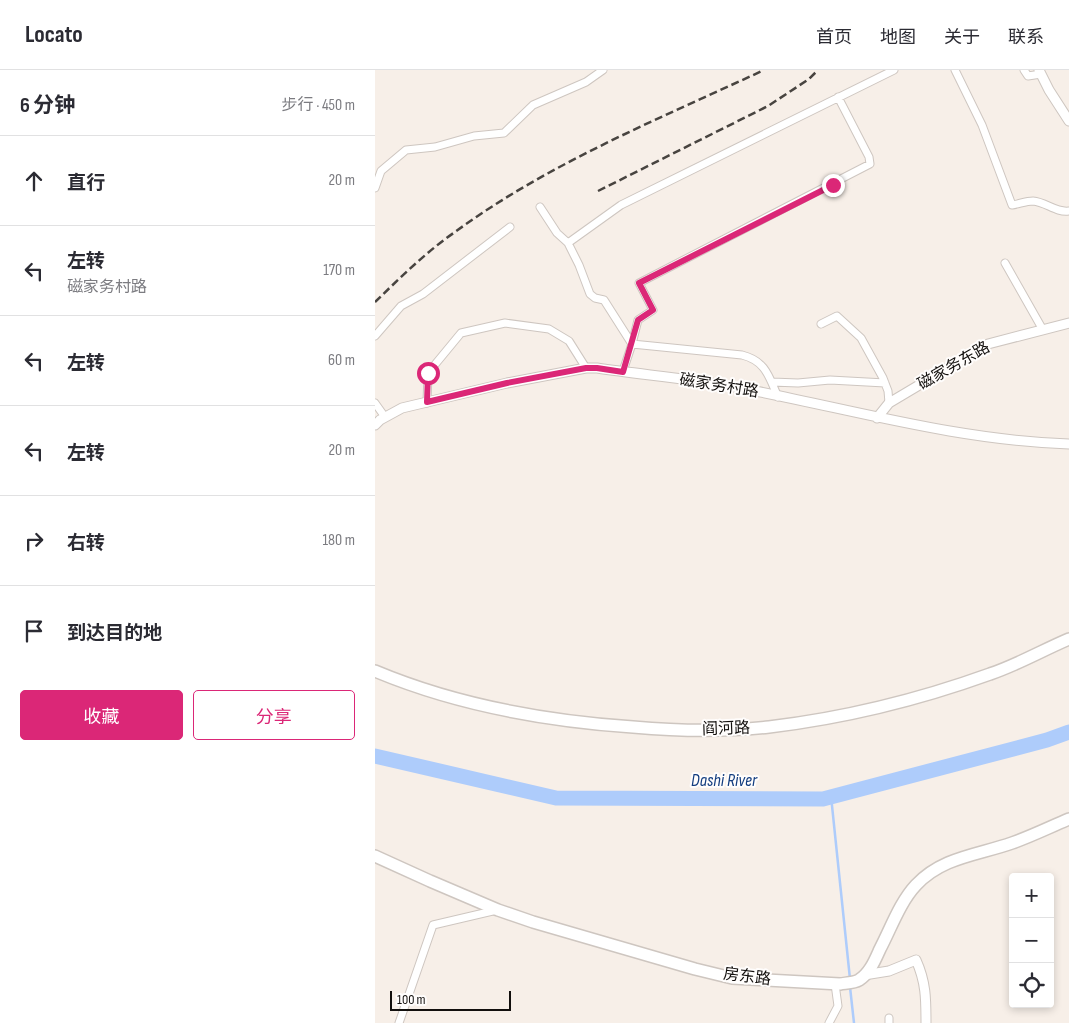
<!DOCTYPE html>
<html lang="zh">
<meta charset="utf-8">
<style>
:root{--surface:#fff;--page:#f7f7f7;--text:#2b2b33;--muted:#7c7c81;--line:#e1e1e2;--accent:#db2777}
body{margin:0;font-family:"Sofia Sans Condensed","Noto Sans SC",sans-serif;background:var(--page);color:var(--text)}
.controls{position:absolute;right:15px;bottom:15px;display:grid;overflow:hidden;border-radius:5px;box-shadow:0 2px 8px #0003}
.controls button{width:45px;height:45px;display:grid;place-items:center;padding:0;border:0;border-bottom:1px solid var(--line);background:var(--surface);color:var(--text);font:25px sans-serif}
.scale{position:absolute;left:15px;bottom:12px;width:121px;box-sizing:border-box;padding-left:5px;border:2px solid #120f0d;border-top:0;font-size:14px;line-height:18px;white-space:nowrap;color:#120f0d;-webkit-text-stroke:4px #fffdfc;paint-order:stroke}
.stop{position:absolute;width:15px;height:15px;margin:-11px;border:4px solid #db2777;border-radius:50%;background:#fff}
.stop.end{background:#db2777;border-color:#fff;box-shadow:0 1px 5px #0008}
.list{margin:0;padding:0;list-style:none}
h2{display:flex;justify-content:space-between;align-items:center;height:65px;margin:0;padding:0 20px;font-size:21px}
h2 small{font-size:16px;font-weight:400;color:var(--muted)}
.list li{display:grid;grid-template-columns:32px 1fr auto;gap:15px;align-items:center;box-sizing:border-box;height:90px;padding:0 20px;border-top:1px solid var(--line)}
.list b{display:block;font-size:19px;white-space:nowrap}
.list p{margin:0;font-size:16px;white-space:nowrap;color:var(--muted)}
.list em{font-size:16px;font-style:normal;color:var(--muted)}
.actions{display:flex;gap:10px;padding:15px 20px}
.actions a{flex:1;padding:11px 0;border:1px solid var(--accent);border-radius:5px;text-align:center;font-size:18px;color:var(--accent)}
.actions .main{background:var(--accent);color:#fff}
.icon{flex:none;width:28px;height:28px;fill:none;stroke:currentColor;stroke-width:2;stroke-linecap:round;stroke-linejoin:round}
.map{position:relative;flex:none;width:694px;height:953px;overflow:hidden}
header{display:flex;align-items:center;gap:30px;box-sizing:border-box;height:70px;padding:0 25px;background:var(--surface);border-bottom:1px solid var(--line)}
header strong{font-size:24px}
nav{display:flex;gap:28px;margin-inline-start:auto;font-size:18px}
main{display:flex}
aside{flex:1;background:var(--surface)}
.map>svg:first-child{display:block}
</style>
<header>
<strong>Locato</strong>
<nav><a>首页</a><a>地图</a><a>关于</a><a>联系</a></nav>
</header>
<main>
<aside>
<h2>6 分钟<small>步行 · 450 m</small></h2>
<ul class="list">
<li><svg class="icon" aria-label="ahead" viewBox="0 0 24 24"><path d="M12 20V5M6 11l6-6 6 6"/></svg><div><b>直行</b></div><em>20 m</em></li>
<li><svg class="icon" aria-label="left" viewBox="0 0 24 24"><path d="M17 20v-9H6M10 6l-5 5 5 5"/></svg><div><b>左转</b><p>磁家务村路</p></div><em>170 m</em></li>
<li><svg class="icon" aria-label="left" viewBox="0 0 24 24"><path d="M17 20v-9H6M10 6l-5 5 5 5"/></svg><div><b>左转</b></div><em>60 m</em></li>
<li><svg class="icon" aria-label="left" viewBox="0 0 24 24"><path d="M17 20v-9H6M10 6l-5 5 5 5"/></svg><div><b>左转</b></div><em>20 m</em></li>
<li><svg class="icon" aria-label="right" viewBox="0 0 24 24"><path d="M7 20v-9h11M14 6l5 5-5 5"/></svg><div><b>右转</b></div><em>180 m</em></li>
<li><svg class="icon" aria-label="arrive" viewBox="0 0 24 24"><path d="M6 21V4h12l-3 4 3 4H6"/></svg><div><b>到达目的地</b></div></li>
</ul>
<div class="actions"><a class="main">收藏</a><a>分享</a></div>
</aside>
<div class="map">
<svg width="694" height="953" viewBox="0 0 694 953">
<rect width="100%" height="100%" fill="#f7efe8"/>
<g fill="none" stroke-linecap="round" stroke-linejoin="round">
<!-- stream -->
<path stroke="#aeccfb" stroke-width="2.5" d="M 456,726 L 475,909
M 475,917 L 479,953"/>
<!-- river -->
<path stroke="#aeccfb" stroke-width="15" d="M 0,686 L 181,728 L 448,729 L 672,670 L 694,662"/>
<!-- minor casing -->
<g stroke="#cec6c0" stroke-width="9">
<path id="minor" d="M 580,0 L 607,55 L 637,135 C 644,134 651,131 658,131 C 671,132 681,143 694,141
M 649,0 L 653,6 L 666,4
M 0,118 L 6,101 L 31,80 L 60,77 L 99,66 L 129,63 L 158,35 L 211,12 L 228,0
M 165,137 L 182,163 L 193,173 L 204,195 L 215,224 L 220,228 L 229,230 L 257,274 L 367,285 C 391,291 394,307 403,327
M 193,173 L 246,135 L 519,0
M 630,193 L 668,260
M 446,254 L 462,246 L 486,268 L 508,308 L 513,321 L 514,333
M 0,266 L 26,236 L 48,224 L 135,157
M 248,301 L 257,274 L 263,250 L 278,240 L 264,213 L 495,94 L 494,87 L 463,27
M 397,312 L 423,313 L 455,310 L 510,313
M 0,333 L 10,347
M 52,333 L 53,303 L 86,263 L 130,253 L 174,259 L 194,271 L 211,298
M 514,948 L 514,953
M 24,953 L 58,855 L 122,840
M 454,953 L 463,936 L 460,914"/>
</g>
<!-- tertiary casing -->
<g stroke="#cec6c0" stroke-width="11">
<path id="tertiary" d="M 664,0 L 674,20 L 694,51
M 502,348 L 514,333 L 613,274 L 694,253
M 0,355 L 5,350 L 27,338 L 132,313 L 211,298 L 222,298 C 270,305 318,309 365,318 C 476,339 580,370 694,374
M 489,905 L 514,901 L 541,890 C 551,912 551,929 551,953"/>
</g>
<!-- primary casing -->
<g stroke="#cec6c0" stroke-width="14">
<path id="primary" d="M 0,786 L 55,811 L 123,840 L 158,852 L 320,899 L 357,908 L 465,914 C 471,913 479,913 484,910 C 495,903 500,890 505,879 C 516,858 525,832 541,815 C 567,787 603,785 637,773 C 657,766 675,757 694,749"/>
</g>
<!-- trunk casing -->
<g stroke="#cec6c0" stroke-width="14">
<path id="trunk" d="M 0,601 C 81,635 171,651 258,657 C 303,661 349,662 394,657 C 469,648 543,630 615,604 C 642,595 668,580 694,569"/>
</g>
<!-- minor -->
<use href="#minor" stroke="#fff" stroke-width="7"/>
<!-- tertiary -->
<use href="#tertiary" stroke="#fff" stroke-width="9"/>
<!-- primary -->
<use href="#primary" stroke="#fff" stroke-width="11"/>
<!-- trunk -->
<use href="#trunk" stroke="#fff" stroke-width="11"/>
<!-- rail -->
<path stroke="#484440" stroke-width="2.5" stroke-dasharray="8 4" stroke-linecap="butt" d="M 223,121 L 393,36 L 434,9 L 443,0
M 0,232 C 25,208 51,182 80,162 C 174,93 284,49 389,0"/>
</g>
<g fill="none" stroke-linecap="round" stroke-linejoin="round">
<!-- route -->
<path stroke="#db2777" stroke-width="6" d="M 53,303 L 52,332 L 132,313 L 211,298 L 222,298 L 248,302 L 263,250 L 278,240 L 264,213 L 458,115"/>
</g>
<g text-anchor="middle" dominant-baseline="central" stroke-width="4" stroke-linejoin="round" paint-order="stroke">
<!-- street labels -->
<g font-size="16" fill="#120f0d" stroke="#fffdfc">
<text transform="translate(579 296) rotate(-30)">磁家务东路</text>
<text transform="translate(344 316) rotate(9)">磁家务村路</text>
<text transform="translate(351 659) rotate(-2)">阎河路</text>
<text transform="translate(372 907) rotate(7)">房东路</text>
</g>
<!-- water labels -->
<g font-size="18" font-style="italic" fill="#133d7f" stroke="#fffdfc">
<text x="349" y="710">Dashi River</text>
</g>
</g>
</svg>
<div class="controls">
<button>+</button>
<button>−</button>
<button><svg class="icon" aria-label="locate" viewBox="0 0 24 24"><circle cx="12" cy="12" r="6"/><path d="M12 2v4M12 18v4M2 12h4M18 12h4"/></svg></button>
</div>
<div class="scale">100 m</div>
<div class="stop" style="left:53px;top:303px"></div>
<div class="stop end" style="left:458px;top:115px"></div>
</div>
</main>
